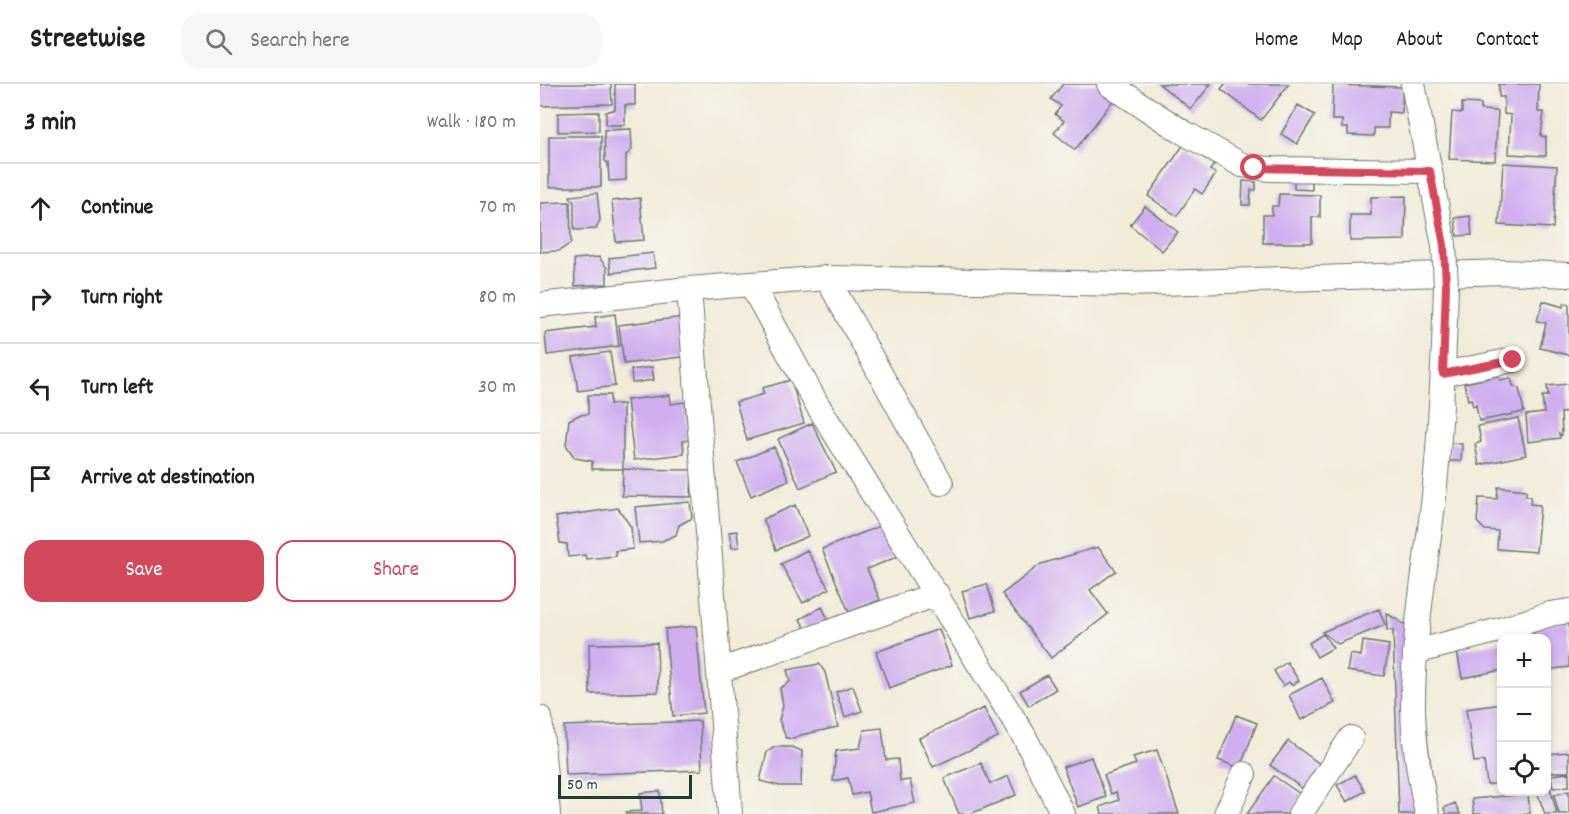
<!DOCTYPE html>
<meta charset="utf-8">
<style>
:root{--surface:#fff;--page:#f6f6f6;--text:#222;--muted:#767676;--line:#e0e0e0;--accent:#d1495b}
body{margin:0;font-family:Dekko,sans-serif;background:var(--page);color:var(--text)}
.controls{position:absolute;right:18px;bottom:18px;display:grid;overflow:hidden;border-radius:12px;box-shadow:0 3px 9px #0003}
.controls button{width:54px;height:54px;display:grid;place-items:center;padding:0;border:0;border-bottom:2px solid var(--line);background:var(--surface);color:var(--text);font:30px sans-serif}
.scale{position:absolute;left:18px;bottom:15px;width:134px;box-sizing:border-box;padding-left:6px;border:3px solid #1f3d34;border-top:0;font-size:16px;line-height:21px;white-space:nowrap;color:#1f3d34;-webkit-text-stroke:4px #f6f6f2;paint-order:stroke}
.stop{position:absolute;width:18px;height:18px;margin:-14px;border:4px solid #d1495b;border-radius:50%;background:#fff}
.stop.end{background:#d1495b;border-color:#fff;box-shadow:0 2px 6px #0008}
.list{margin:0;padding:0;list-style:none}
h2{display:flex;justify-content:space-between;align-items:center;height:78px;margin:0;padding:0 24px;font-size:26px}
h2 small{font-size:20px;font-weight:400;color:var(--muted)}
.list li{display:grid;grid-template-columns:39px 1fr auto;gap:18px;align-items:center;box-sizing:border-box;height:90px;padding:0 24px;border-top:2px solid var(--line)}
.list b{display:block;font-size:22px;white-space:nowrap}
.list em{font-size:20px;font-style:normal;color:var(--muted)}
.actions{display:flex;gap:12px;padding:18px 24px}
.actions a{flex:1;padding:14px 0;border:2px solid var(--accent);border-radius:18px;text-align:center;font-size:21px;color:var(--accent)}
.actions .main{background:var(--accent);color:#fff}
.icon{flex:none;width:33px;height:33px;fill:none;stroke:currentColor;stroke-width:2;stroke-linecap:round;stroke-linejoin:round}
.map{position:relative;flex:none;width:1029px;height:730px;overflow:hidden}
header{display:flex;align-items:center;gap:36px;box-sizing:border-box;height:84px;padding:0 30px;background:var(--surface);border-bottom:2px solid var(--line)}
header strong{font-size:28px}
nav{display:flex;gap:33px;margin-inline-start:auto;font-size:21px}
.search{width:420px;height:54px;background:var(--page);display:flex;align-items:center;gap:15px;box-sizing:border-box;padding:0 21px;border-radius:18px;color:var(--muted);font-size:22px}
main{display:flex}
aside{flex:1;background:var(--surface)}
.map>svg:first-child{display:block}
</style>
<header>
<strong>Streetwise</strong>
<div class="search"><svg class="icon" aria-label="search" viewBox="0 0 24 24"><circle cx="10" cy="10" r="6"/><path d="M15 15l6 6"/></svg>Search here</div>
<nav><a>Home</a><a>Map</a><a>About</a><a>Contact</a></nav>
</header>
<main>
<aside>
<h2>3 min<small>Walk · 180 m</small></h2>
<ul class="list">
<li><svg class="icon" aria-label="ahead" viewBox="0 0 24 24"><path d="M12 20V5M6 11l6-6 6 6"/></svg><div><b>Continue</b></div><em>70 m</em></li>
<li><svg class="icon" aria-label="right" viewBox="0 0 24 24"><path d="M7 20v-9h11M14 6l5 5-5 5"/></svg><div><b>Turn right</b></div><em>80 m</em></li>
<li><svg class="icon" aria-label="left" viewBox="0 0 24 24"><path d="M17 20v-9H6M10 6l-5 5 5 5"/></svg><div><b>Turn left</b></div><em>30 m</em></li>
<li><svg class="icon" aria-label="arrive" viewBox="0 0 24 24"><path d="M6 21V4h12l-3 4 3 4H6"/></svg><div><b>Arrive at destination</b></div></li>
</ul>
<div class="actions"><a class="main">Save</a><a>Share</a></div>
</aside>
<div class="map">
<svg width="1029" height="730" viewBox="0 0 1029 730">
<rect width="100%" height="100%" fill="#f6f6f2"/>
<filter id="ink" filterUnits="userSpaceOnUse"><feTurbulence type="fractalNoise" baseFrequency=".0167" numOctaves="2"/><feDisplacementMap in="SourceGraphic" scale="12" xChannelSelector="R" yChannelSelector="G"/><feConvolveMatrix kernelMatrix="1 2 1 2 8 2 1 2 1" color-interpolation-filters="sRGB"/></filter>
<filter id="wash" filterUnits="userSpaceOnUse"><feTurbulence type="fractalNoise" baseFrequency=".008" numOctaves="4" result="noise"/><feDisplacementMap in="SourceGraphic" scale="24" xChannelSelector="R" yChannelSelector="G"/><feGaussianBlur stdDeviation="1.35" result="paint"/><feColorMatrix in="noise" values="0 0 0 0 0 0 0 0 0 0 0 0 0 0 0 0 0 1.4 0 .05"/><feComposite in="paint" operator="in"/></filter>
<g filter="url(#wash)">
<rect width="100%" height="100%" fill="#f1ebd8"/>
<g id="blocks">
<!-- building -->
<path fill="#cfadee" d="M 0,0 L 71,0 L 72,20 L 0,22 Z
M 75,0 L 95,0 L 95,21 L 85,21 L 85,41 L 66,41 L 66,28 L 75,25 Z
M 523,0 L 559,0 L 576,13 L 535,66 L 514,49 L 524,37 L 515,30 L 521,22 L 511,15 Z
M 619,0 L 671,0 L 651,25 Z
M 685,0 L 749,0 L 721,36 L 681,5 Z
M 959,0 L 999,0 L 998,28 L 1004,28 L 1001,52 L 1006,53 L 1006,72 L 969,70 L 971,31 L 964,30 L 964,13 L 959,13 Z
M 793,1 L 862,3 L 862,29 L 848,28 L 848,44 L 834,44 L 834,52 L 808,51 L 808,44 L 802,44 L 802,36 L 792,36 Z
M 922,19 L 941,20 L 941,26 L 958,27 L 955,77 L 909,75 L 912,28 L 922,29 Z
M 758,21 L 775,31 L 757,60 L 741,50 Z
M 59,28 L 59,47 L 18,48 L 18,29 Z
M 91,45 L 92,66 L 86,71 L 86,96 L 69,97 L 68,79 L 65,77 L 64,46 Z
M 9,52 L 61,52 L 61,103 L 9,103 Z
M 644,60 L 674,81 L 670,86 L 676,90 L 662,110 L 655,105 L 637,132 L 608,112 Z
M 963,79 L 1017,82 L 1013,144 L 959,141 Z
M 754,95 L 772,96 L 772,106 L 754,105 Z
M 703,97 L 716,98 L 716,106 L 711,106 L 710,121 L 702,121 Z
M 57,109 L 60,136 L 56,145 L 34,146 L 34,119 L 30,112 Z
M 739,110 L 780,111 L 780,133 L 772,133 L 772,159 L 723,159 L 723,131 L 732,131 L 732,122 L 738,122 Z
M 866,112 L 865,156 L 810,157 L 810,131 L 831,131 L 831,113 Z
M 100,114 L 104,156 L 76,158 L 72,117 Z
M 30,118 L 31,159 L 19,167 L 0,168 L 0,119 Z
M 605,122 L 638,148 L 622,167 L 590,141 Z
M 930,132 L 932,151 L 917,152 L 915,134 Z
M 113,169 L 115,184 L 71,189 L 69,174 Z
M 59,173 L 67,184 L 67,200 L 35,202 L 34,175 Z
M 1003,217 L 1023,223 L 1024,219 L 1029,220 L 1029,271 L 1000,264 L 1006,239 L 997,237 Z
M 75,230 L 79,262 L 7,271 L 5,249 L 56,243 L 55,233 Z
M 144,233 L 149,272 L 84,280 L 79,241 Z
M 70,268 L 75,302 L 38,307 L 33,273 Z
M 112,283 L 114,296 L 92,299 L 91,286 Z
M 958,292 L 960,296 L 971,294 L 973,302 L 979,304 L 984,328 L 939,337 L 936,321 L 933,322 L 931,315 L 928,316 L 924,299 Z
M 251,296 L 264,339 L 207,356 L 196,318 L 224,310 L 222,304 Z
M 1028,300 L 1028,328 L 1021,329 L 1022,351 L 1019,350 L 1020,354 L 988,358 L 986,331 L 1004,329 L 1002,312 L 1008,312 L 1007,302 Z
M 48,311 L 70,311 L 70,320 L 83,320 L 83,385 L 52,385 L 52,377 L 35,374 L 26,361 L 29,336 L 39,331 L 48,330 Z
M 130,311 L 131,320 L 145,318 L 147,338 L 153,355 L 143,357 L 144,370 L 94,376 L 87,316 Z
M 978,334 L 986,371 L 939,381 L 935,360 L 941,358 L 938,342 Z
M 272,339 L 296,388 L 260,404 L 238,355 Z
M 910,359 L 922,360 L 921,377 L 909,377 Z
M 234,363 L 249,396 L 211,412 L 197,378 Z
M 83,385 L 152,386 L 151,413 L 82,412 Z
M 958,403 L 986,406 L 986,412 L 991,412 L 990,420 L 1000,421 L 996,468 L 957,465 L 958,447 L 945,446 L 937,438 L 939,414 L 957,415 Z
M 150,418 L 152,434 L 139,441 L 136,451 L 122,457 L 99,459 L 95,423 Z
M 255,421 L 268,452 L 236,466 L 223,435 Z
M 78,424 L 91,443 L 93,465 L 75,467 L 76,472 L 46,475 L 45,471 L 28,473 L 27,460 L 20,459 L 16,433 Z
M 350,438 L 364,470 L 327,485 L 340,516 L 309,528 L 282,465 Z
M 197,447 L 199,463 L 192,464 L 189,448 Z
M 558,463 L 576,487 L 550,506 L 568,530 L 511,574 L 462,510 L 501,480 Z
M 267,466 L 289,505 L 263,519 L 241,480 Z
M 447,500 L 455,527 L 430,534 L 422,507 Z
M 282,523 L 288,535 L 266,546 L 260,535 Z
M 839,525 L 845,541 L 798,560 L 782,548 Z
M 846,529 L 869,543 L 881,730 L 859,730 L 853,546 L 847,546 Z
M 1029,537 L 1029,583 L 1006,586 L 1006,554 L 994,554 L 993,542 Z
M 156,542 L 164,629 L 133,632 L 125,545 Z
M 399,545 L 412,581 L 349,604 L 336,568 Z
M 783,550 L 793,564 L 777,573 L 769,559 Z
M 823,557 L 849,561 L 844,592 L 807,587 L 810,570 L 821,572 Z
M 962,558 L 962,586 L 922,594 L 917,567 Z
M 117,559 L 118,608 L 50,610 L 49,560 Z
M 747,578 L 759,597 L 751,601 L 749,598 L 743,602 L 734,587 Z
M 279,580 L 285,588 L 298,643 L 261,651 L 254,655 L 246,654 L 239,636 L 243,622 L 240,604 L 250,598 L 247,586 Z
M 507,591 L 516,605 L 489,622 L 480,607 Z
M 782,594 L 795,619 L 761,636 L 749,611 Z
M 313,602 L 322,627 L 305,633 L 296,608 Z
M 962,620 L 962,699 L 947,701 L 944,677 L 934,678 L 926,625 Z
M 444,624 L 458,653 L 393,683 L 379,654 Z
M 696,631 L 717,639 L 700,684 L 678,676 Z
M 160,637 L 162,686 L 26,691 L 24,642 Z
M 342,644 L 346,676 L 358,675 L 360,697 L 370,696 L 375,719 L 331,728 L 327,708 L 312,711 L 308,694 L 293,697 L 296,667 L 320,664 L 324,646 Z
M 748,657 L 784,683 L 766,707 L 730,681 Z
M 235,663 L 252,663 L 262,667 L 261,702 L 240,702 L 220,697 L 227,668 Z
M 617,666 L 639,730 L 562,730 L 560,723 L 579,716 L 576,708 L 571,710 L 564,691 L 596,680 L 593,673 Z
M 1029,668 L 1029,688 L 1006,688 L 1006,670 Z
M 551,673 L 566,713 L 538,723 L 523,683 Z
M 441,679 L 450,700 L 468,692 L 476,711 L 430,730 L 419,730 L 404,694 Z
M 1029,689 L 1029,702 L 1013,704 L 1011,691 Z
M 815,691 L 825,707 L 807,718 L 797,701 Z
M 734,692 L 763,712 L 750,730 L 707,730 Z
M 1006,692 L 1007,692 L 1017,730 L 1005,730 L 997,708 L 1006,708 Z
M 120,707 L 122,730 L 86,730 L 86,728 L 102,727 L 100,709 Z
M 1029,707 L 1029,730 L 1019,730 L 1014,711 Z
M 988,710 L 990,730 L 934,730 L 932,715 Z
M 915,719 L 920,730 L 906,730 L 904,724 Z"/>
</g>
</g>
<g filter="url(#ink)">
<use href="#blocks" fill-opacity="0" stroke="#687a6d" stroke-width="1.5"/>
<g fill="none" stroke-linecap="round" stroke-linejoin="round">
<!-- minor casing -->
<g stroke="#687a6d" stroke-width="26">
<path id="minor" d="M 569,0 L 641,47 L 702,81 L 729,85 L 890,87
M 873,0 L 904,161
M 287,194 L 401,399
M 211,200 L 275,317 L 484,652 L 523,730
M 149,205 L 190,730
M 0,221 L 149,205 L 287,194 L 588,200 L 964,188 L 1029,191
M 903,290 L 973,276
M 875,568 L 967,544 L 1010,530 L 1029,527
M 179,587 L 397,510
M 0,634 L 8,730
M 686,730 L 704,690
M 760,730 L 811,654
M 887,730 C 880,695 873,657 873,621 C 873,551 886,482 894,412 C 901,343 904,273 906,202"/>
</g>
<!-- minor -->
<use href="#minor" stroke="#fff" stroke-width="24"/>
<!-- minor-bridge casing -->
<g stroke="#687a6d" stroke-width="26" stroke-linecap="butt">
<path id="minor-bridge" d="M 904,161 L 906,202"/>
</g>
<!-- minor-bridge -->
<use href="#minor-bridge" stroke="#fff" stroke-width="24"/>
</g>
</g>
<g fill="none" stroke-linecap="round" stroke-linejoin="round" filter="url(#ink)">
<!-- route -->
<path stroke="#d1495b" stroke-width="8" d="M 714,84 L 890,87 L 904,161 L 906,202 L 903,290 L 973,276"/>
</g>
</svg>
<div class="controls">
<button>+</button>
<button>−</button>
<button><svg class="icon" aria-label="locate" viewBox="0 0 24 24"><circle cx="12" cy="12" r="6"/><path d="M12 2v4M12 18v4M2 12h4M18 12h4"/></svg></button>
</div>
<div class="scale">50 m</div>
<div class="stop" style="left:714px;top:84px"></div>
<div class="stop end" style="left:973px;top:276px"></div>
</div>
</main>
